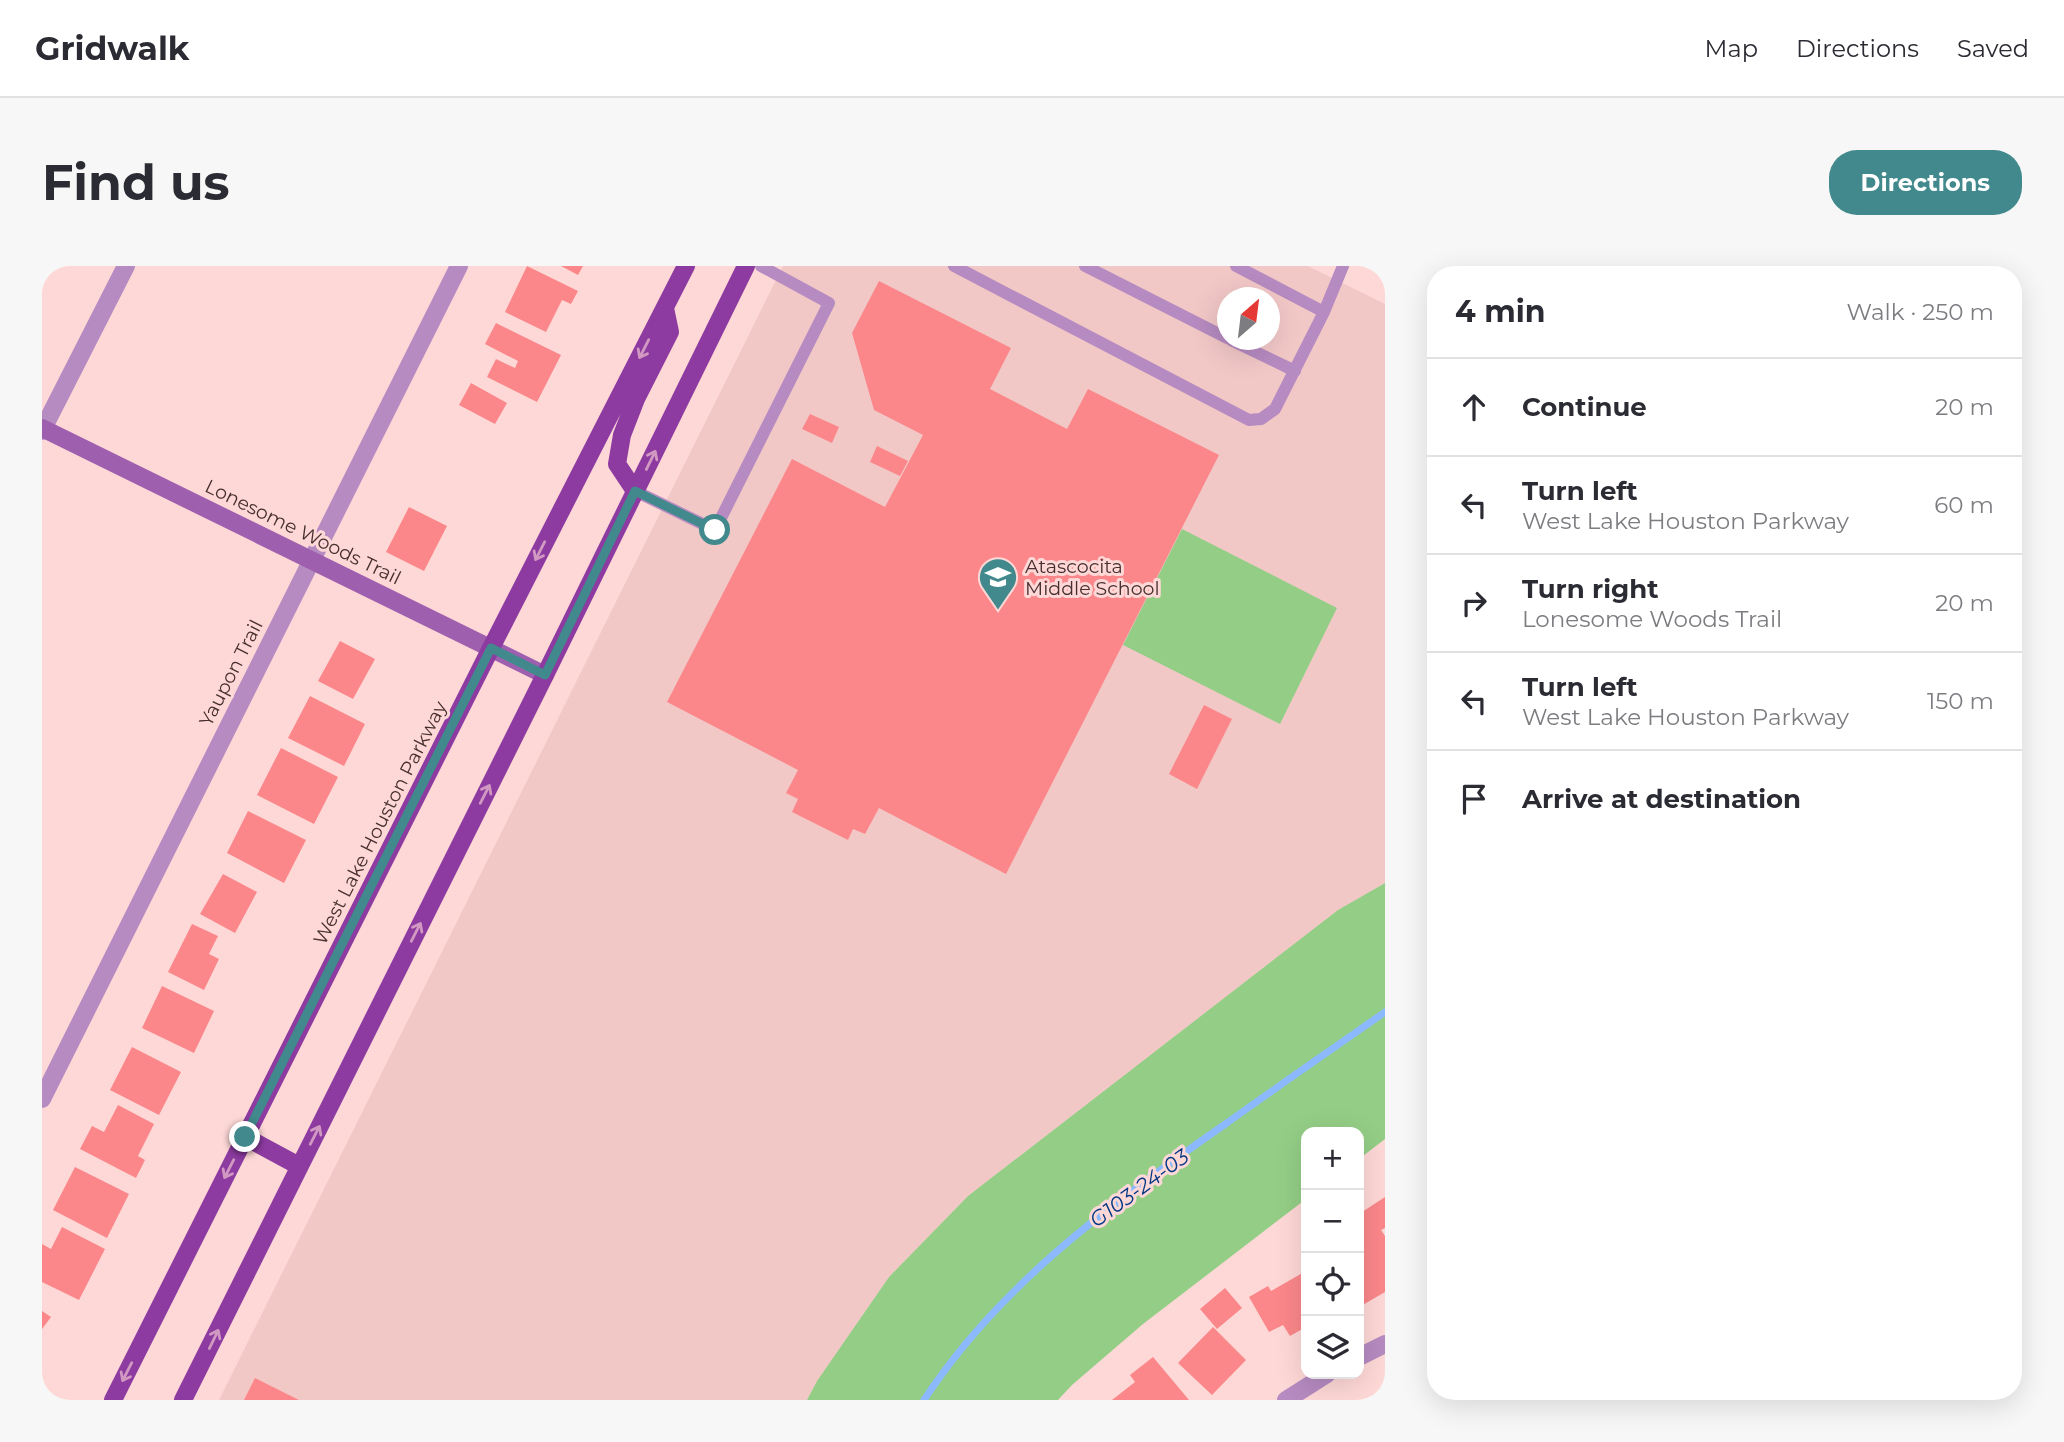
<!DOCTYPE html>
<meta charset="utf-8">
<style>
:root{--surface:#fff;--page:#f7f7f7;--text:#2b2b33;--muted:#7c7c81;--line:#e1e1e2;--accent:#41898c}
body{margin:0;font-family:Montserrat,sans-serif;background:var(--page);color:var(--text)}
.controls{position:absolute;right:21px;bottom:21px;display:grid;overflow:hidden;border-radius:14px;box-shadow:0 7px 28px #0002}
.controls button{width:63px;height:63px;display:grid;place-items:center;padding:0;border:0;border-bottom:2px solid var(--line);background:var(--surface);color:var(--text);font:35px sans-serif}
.compass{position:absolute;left:1175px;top:21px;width:63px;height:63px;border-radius:50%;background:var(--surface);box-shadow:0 7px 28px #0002;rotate:28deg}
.stop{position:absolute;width:21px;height:21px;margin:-16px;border:5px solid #41898c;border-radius:50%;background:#fff}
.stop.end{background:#41898c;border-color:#fff;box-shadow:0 2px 7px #0008}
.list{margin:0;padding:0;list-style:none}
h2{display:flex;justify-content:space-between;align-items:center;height:91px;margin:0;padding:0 28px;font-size:30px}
h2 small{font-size:23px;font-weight:400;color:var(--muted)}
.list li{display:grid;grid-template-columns:46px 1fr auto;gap:21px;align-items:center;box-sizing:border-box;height:98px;padding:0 28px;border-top:2px solid var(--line)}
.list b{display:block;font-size:26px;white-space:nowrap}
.list p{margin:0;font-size:23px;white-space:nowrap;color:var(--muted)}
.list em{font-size:23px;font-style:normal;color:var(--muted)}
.icon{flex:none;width:38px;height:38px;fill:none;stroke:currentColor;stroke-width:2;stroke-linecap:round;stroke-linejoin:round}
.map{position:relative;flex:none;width:1343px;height:1134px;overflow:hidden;border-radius:28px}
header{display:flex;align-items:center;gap:42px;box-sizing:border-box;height:98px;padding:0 35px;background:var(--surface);border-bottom:2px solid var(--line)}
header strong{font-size:33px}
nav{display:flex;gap:38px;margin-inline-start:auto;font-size:24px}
.intro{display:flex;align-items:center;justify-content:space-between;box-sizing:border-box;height:168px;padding:0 42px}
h1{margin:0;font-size:49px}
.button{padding:18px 32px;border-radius:28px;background:var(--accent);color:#fff;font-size:24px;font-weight:700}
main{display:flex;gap:42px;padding:0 42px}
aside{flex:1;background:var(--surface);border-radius:28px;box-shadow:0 7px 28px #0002}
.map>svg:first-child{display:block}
</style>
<header>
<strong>Gridwalk</strong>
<nav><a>Map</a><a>Directions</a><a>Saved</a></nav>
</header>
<div class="intro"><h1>Find us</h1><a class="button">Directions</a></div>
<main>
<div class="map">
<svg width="1343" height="1134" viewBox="0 0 1343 1134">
<rect width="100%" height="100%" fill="#fed8d7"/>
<!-- built -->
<path fill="#f2c8c7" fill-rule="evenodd" d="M 741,0 L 1266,0 L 1343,38 L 1343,617 L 1296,644 L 926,930 L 847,1011 L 775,1115 L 765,1134 L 177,1134 ZM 1185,32 L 1227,32 L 1227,74 L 1185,74 Z"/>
<!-- green -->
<path fill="#94ce86" d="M 1140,263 L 1295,342 L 1238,458 L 1081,379 Z
M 1343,617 L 1343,873 L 1317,893 L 1317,866 L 1264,866 L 1264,933 L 1101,1058 L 1030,1119 L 1016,1134 L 765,1134 L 775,1115 L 847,1011 L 926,930 L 1296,644 Z"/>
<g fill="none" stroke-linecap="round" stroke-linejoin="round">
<!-- stream -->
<path stroke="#8bb8ff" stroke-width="7" d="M 882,1134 C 957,1019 1071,936 1182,859 C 1235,821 1289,784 1343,746"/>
</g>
<!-- building -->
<path fill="#fb878a" d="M 485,0 L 536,25 L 529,38 L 520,34 L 504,66 L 463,46 Z
M 519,0 L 541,0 L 536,9 Z
M 837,15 L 969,82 L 948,123 L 1025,163 L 1046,123 L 1177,189 L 964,608 L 837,542 L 823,568 L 811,563 L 806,574 L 750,546 L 756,533 L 744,527 L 756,504 L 625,436 L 750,193 L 843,241 L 881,169 L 832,144 L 810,67 Z
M 454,57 L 519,89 L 495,136 L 445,111 L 454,93 L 473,102 L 476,95 L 443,78 Z
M 429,117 L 465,137 L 453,158 L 417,139 Z
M 768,148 L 797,161 L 790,177 L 760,163 Z
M 835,180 L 866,195 L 858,210 L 828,196 Z
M 367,241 L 405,260 L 382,305 L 344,286 Z
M 298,375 L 333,393 L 311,433 L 276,415 Z
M 268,430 L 323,458 L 302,500 L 246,472 Z
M 1162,439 L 1190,453 L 1155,523 L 1127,508 Z
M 239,482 L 296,511 L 272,558 L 215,529 Z
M 206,545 L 264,574 L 242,617 L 185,587 Z
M 181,608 L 215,626 L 193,667 L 158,648 Z
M 150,658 L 176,670 L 167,688 L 177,693 L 162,724 L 126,706 Z
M 120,720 L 172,745 L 152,787 L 100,762 Z
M 90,781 L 139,806 L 117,849 L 68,824 Z
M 76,839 L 112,858 L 96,890 L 103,894 L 94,912 L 38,883 L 50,860 L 62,866 Z
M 33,901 L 87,928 L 65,972 L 11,944 Z
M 1343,931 L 1343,962 L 1339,964 L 1343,970 L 1343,1026 L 1319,1040 L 1317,948 Z
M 20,961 L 63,983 L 37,1034 L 0,1016 L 0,978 L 9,983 Z
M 1264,1005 L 1264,1061 L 1248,1070 L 1241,1059 L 1227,1066 L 1207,1031 L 1226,1020 L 1229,1025 Z
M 1183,1022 L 1200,1042 L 1175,1063 L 1158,1043 Z
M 0,1045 L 9,1051 L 0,1063 Z
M 1171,1061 L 1204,1094 L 1170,1129 L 1136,1097 Z
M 1111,1091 L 1147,1134 L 1070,1134 L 1093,1116 L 1088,1109 Z
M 213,1112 L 257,1134 L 202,1134 Z"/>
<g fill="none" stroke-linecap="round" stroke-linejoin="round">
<!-- lane -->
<path stroke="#b68bc1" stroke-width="12" d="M 912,0 L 1207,154 L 1219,153 L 1233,143 L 1282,46 L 1301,0
M 1043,0 L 1185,72
M 1194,0 L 1282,46
M 1189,74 L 1253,105
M 593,225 L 673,264 L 787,37 L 719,0"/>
<!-- street -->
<path stroke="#b68bc1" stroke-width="18" d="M 0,165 L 84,0
M 0,833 L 417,0
M 1317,1091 L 1343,1078
M 1244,1134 L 1285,1108"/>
<!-- secondary -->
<path stroke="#9f5faf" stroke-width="18" d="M 0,162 L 503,409"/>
<!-- primary -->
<path stroke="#8d3ba1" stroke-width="18" d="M 593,225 L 575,198 L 580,169 L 594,133 L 628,66 L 623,42
M 203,871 L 257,900
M 71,1134 L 449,382 L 644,0
M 141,1134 L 503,409 L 704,0"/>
</g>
<!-- one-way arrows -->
<defs><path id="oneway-shaft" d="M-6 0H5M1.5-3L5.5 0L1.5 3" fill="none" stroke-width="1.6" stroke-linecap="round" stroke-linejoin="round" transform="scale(1.75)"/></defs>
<g stroke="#d199c1">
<use href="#oneway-shaft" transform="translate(602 83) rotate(117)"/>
<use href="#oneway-shaft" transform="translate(609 194) rotate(-64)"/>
<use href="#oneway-shaft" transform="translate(498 285) rotate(117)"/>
<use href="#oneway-shaft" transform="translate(443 528) rotate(-63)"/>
<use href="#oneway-shaft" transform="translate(374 666) rotate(-63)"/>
<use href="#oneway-shaft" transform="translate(273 869) rotate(-63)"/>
<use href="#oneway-shaft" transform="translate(187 903) rotate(117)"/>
<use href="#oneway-shaft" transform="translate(172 1073) rotate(-64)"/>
<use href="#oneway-shaft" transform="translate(85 1106) rotate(117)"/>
</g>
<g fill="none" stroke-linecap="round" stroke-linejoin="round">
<!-- route -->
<path stroke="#41898c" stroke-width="9" d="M 203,871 L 449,382 L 503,409 L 593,225 L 673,264"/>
</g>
<!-- icons -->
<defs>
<g id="school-pin" transform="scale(2.0125)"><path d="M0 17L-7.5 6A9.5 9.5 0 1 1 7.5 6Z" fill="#41898c" stroke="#fed8d7"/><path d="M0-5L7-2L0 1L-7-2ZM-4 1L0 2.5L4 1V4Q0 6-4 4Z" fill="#fff"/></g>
</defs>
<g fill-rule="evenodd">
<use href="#school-pin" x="956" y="311"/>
</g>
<g text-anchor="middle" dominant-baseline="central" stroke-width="6" stroke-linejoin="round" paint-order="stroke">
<!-- street labels -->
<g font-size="19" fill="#472f2f" stroke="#fed8d7">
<text transform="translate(261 266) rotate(26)">Lonesome Woods Trail</text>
<text transform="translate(189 407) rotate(-63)">Yaupon Trail</text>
<text transform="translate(338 557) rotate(-63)">West Lake Houston Parkway</text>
</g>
<!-- poi labels -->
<g font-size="19" fill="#472f2f" stroke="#fed8d7" text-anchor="start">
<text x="983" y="300">Atascocita<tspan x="983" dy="22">Middle School</tspan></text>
</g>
<!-- water labels -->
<g font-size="21" font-style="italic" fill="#043883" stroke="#fed8d7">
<text transform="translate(1097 922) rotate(-36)">G103-24-03</text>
</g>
</g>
</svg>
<div class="controls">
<button>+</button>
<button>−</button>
<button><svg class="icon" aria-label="locate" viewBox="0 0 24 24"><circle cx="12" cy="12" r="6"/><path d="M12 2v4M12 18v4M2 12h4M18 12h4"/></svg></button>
<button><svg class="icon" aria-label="layers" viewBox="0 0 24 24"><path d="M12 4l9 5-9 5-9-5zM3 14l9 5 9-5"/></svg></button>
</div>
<svg class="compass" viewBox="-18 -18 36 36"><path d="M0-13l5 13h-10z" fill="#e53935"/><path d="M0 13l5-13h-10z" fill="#7c7c81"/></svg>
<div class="stop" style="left:673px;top:264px"></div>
<div class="stop end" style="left:203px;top:871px"></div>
</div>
<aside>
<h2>4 min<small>Walk · 250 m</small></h2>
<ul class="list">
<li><svg class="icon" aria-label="ahead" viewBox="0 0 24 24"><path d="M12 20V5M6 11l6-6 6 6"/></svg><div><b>Continue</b></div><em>20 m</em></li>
<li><svg class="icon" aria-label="left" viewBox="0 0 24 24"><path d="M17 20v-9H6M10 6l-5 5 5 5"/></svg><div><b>Turn left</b><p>West Lake Houston Parkway</p></div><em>60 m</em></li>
<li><svg class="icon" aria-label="right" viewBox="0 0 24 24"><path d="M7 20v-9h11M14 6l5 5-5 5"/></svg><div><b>Turn right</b><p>Lonesome Woods Trail</p></div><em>20 m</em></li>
<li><svg class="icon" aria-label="left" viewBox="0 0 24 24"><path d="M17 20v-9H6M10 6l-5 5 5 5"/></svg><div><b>Turn left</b><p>West Lake Houston Parkway</p></div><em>150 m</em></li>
<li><svg class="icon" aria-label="arrive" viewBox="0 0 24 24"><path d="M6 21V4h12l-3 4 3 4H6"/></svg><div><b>Arrive at destination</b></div></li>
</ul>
</aside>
</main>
